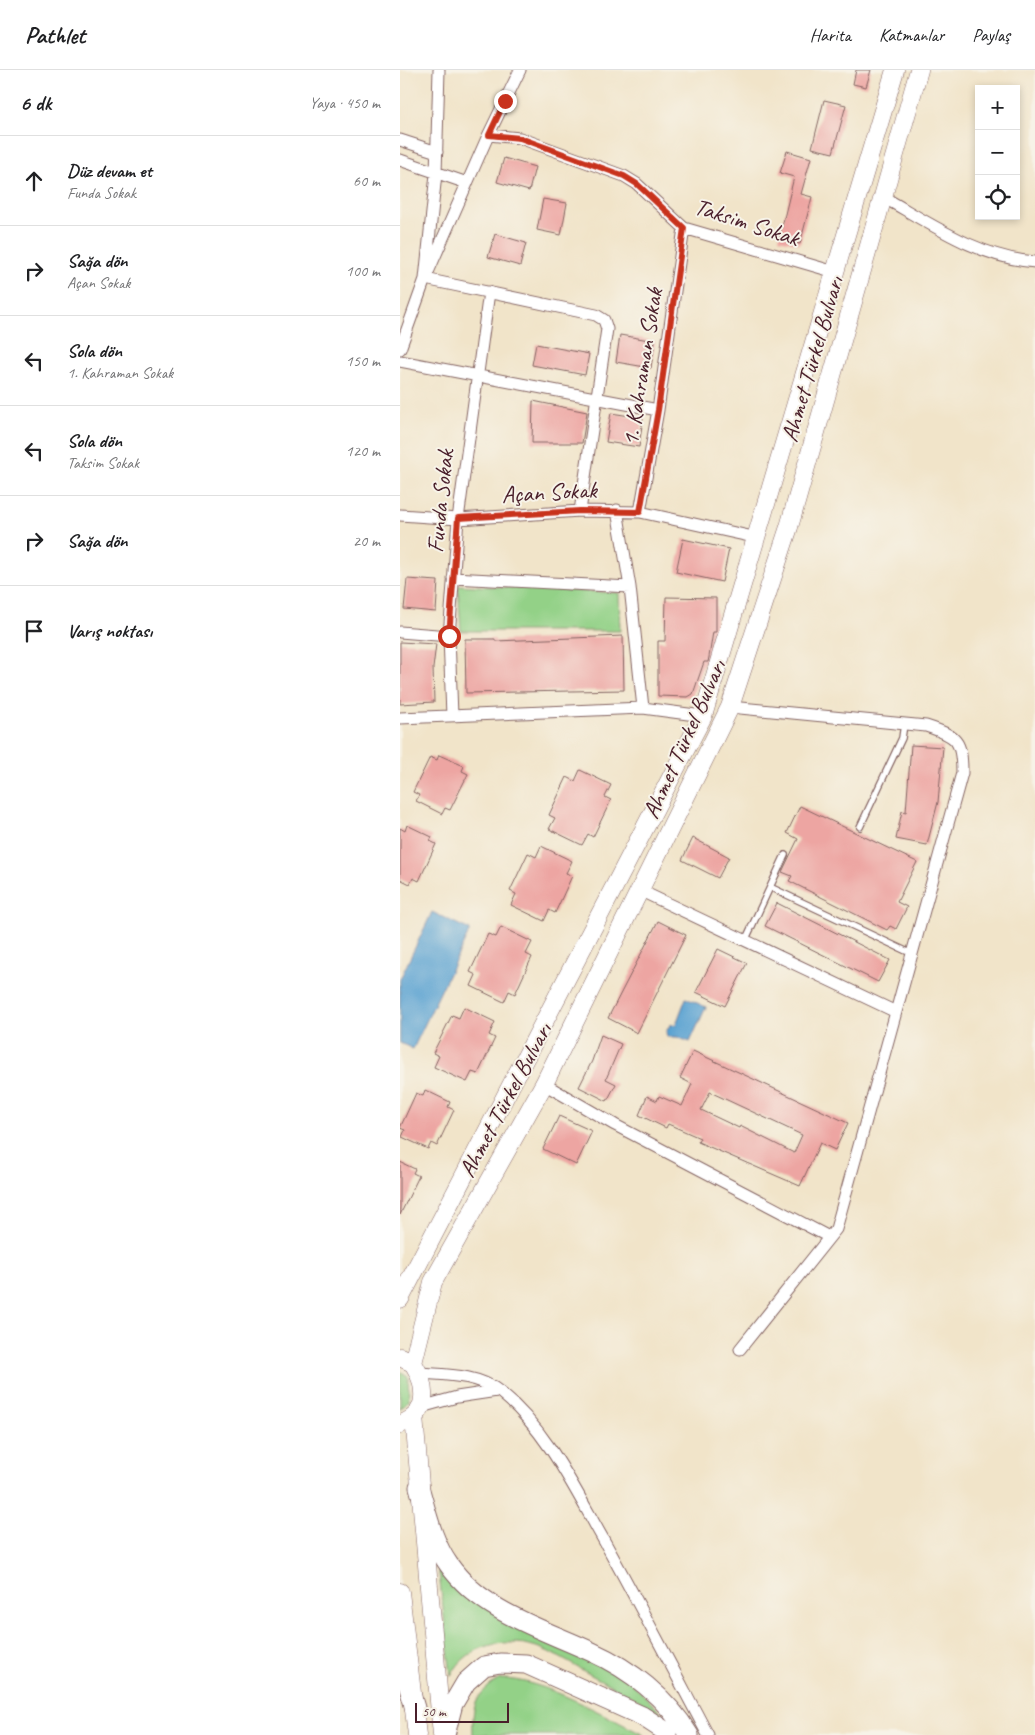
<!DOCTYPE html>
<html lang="tr">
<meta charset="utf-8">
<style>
:root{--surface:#fff;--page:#f6f6f6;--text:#202124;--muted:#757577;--line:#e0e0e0}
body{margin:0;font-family:Caveat,sans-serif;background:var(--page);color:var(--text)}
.controls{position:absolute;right:15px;top:15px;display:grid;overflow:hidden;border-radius:0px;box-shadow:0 2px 8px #0003}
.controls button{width:45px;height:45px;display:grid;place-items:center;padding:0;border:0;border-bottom:1px solid var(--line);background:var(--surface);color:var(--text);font:25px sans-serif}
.scale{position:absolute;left:15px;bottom:12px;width:94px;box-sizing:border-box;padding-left:5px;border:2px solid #4a1f2b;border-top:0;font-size:14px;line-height:18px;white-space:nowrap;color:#4a1f2b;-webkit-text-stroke:4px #f7f3e8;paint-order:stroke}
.stop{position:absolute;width:15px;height:15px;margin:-11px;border:4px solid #c8321e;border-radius:50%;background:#fff}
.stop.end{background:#c8321e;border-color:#fff;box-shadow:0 1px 5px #0008}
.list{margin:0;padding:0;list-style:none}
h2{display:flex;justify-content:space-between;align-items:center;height:65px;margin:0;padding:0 20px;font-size:21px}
h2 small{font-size:16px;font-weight:400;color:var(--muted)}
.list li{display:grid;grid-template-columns:32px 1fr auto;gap:15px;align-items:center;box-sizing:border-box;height:90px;padding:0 20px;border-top:1px solid var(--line)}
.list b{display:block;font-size:19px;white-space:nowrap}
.list p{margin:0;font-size:16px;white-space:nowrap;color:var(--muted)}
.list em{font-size:16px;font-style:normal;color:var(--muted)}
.icon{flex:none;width:28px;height:28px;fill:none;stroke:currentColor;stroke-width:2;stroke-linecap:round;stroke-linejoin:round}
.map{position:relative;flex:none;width:635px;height:1665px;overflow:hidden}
header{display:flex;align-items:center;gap:30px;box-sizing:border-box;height:70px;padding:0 25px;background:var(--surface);border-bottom:1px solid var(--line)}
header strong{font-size:24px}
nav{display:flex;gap:28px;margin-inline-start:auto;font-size:18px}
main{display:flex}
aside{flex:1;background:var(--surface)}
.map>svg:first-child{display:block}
</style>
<header>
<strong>Pathlet</strong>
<nav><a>Harita</a><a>Katmanlar</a><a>Paylaş</a></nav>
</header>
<main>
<aside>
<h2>6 dk<small>Yaya · 450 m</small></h2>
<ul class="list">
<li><svg class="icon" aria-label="ahead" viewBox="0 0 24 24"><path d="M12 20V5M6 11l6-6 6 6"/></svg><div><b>Düz devam et</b><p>Funda Sokak</p></div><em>60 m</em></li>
<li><svg class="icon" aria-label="right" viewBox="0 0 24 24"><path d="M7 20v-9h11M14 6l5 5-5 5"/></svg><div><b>Sağa dön</b><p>Açan Sokak</p></div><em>100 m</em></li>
<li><svg class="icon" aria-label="left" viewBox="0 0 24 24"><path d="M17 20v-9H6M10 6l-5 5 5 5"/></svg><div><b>Sola dön</b><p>1. Kahraman Sokak</p></div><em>150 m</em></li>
<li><svg class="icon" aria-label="left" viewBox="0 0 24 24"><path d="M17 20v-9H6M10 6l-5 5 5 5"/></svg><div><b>Sola dön</b><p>Taksim Sokak</p></div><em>120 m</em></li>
<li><svg class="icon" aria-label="right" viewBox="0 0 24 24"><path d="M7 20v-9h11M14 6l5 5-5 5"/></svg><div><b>Sağa dön</b></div><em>20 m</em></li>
<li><svg class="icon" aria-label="arrive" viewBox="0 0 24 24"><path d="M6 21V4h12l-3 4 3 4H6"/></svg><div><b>Varış noktası</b></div></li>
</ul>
</aside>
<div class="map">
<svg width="635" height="1665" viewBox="0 0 635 1665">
<rect width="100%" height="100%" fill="#f7f3e8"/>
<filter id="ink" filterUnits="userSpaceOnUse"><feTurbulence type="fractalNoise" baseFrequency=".02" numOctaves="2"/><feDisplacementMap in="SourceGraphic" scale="10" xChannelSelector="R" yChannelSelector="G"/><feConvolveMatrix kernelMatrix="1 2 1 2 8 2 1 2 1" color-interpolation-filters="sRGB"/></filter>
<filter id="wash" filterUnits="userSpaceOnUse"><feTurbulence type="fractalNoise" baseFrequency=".0096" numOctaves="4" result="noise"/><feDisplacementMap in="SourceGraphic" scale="20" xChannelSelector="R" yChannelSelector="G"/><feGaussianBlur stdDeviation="1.12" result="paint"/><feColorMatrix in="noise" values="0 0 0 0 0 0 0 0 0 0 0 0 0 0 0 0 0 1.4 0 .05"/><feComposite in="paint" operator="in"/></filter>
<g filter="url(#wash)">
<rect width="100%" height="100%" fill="#f1e4c9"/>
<!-- green -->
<path fill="#93d187" stroke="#6e7859" d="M 58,515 L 219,523 L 220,561 L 61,561 Z
M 0,1301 L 8,1306 L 9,1330 L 0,1339 Z
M 37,1487 L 49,1506 L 225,1606 L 283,1665 L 275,1665 L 262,1650 L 264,1646 C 241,1630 217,1619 193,1606 C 176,1597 159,1586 142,1579 C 110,1566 67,1573 51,1606 Z
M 100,1609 C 142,1608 205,1646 244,1665 L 73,1665 C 72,1637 74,1624 100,1609 Z"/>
<!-- water -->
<path fill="#5aa2d1" stroke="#52607e" d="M 32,842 L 70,860 L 13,979 L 0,973 L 0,909 Z
M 286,928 L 306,937 L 290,972 L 277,967 L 267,967 L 266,962 L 270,955 L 276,954 Z"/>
<g id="blocks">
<!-- building -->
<path fill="#eda5a2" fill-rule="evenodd" d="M 456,0 L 471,0 L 466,17 L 453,14 Z
M 424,30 L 446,35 L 433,83 L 412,78 Z
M 387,81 L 411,88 L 401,124 L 412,127 L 400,174 L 379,169 L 394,107 L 380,103 Z
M 104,88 L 135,97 L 129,121 L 97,112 Z
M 143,129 L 167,133 L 161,165 L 137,160 Z
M 95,164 L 126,173 L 120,196 L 88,187 Z
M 220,265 L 255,271 L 251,298 L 216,292 Z
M 136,274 L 189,284 L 185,305 L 132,295 Z
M 133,331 L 187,342 L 182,373 L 132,373 Z
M 211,343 L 243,348 L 239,377 L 206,372 Z
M 283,469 L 329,479 L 322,512 L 276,502 Z
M 7,509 L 38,511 L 36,542 L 4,539 Z
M 266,527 L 316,528 L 316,562 L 313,562 L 309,587 L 308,592 L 304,592 L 293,624 L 288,627 L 258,626 L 258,571 L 265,571 Z
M 223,566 L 224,620 L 66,623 L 65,569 L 95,569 L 95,571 Z
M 0,572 L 36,574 L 33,598 L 34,632 L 0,634 Z
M 511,675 L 543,677 L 538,732 L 527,775 L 496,769 L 502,741 L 506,742 Z
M 39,685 L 64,696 L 62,701 L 68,704 L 50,740 L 45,738 L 42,744 L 16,731 L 19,725 L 13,722 L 30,687 L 37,690 Z
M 180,700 L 211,715 L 205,727 L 211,730 L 193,767 L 188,764 L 182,775 L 149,759 L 155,748 L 149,745 L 167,707 L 175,711 Z
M 400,736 L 517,792 L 497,832 L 507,837 L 496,859 L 490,856 L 487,860 L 389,811 L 392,806 L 382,802 L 398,769 L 387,763 Z
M 7,755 L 32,767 L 30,771 L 36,774 L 19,811 L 13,808 L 10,814 L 0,809 L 0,758 L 5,761 Z
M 293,768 L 329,787 L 318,808 L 282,790 Z
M 141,776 L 172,791 L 166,803 L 172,806 L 155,843 L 149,840 L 144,851 L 111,835 L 116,824 L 110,821 L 128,783 L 136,787 Z
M 377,833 L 490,890 L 478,912 L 365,856 Z
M 258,851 L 286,865 L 237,963 L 208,948 Z
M 101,857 L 132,872 L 126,884 L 132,887 L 115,924 L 109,921 L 104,932 L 71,916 L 76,905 L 70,902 L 88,864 L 96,867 Z
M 318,879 L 347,893 L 325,936 L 296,922 Z
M 64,937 L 95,952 L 89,965 L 95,968 L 78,1004 L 72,1002 L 67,1012 L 34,997 L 39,986 L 33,983 L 52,945 L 59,948 Z
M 201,965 L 221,974 L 206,1009 L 216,1014 L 207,1031 L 179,1017 L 192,991 Z
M 293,981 L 448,1053 L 435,1080 L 420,1073 L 400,1116 L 298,1072 L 300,1068 L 268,1054 L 266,1058 L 239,1045 L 247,1026 L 257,1031 L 259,1026 L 282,1036 L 292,1014 L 280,1008 ZM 310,1022 L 402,1065 L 394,1083 L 340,1056 L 339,1058 L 301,1040 Z
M 25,1020 L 50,1032 L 48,1037 L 54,1040 L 37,1076 L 31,1073 L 28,1079 L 2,1067 L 5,1060 L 0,1058 L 16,1023 L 23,1026 Z
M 159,1046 L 192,1061 L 176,1095 L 143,1079 Z
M 0,1092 L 15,1099 L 13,1103 L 19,1106 L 0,1145 Z"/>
</g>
</g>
<g filter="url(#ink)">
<use href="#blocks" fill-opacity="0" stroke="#846462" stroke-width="1"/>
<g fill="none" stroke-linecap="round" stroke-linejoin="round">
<!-- service casing -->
<g stroke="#846462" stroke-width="8">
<path id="service" d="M 460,757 L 502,668 L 504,654
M 370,817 L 506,881
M 345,871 L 385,785"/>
</g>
<!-- minor casing -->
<g stroke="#846462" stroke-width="13">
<path id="minor" d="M 120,0 L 87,68 L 25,209 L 196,245 L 204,250 L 207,259 L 180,441
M 89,65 L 120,68 L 224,106 L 237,114 L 284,158 L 435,202
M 0,70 L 37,82
M 0,90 L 67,113
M 483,127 C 531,154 579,188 635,192
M 0,279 L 25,209 L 36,104 L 39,0
M 0,291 L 258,340
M 217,440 L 230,517 L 243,638
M 240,442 L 258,340 L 284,158
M 0,445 L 58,449 L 180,441 L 240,442 L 358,468
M 53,508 L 230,517
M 0,562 L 49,566
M 330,637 L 526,656 C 557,666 562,670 562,703 L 436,1159 L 340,1279
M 52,646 L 49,566 L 58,449 L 89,222
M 0,648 L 243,638 L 303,646
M 239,820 L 496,942
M 144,1014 L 215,1055 L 429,1167
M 19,1303 C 45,1305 78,1304 100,1322 C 146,1359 173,1416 202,1467 C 238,1532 273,1599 308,1665
M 21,1337 L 57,1327 L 97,1321"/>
</g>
<!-- primary casing -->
<g stroke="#846462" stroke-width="19">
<path id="primary" d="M 0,1229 L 303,646 L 495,0
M 0,1287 L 13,1293 C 26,1314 31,1345 0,1354
M 13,1293 L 33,1212 L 144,1014 L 330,637 L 389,457 L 519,0
M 14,1347 L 42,1665
M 0,1522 L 17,1665"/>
</g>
<!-- trunk casing -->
<g stroke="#846462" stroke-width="21">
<path id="trunk" d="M 19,1417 C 27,1444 33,1473 49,1495 C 82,1542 143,1559 192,1582 C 230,1599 267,1628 289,1665
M 0,1588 L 15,1638
M 45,1665 L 53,1634 L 66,1612 L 84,1596 L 100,1593 L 126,1594 L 242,1646 L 265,1661 L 267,1665"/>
</g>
<!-- service -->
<use href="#service" stroke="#fff" stroke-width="5.5"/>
<!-- minor -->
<use href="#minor" stroke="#fff" stroke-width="11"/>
<!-- primary -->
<use href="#primary" stroke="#fff" stroke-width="18"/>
<!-- trunk -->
<use href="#trunk" stroke="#fff" stroke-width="19"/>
</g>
</g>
<g fill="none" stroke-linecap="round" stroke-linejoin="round" filter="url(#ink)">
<!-- route -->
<path stroke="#c8321e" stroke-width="6" d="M 49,566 L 58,448 L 180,441 L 240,442 L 258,340 L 284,158 L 237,114 L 224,106 L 120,68 L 89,65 L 105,31"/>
</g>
<g text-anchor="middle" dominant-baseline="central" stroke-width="4" stroke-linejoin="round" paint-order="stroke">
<!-- street labels -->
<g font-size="24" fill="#4a1f2b" stroke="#f7f3e8">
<text transform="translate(347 152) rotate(18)">Taksim Sokak</text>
<text transform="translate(412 289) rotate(-74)">Ahmet Türkel Bulvarı</text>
<text transform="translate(242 297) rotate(-81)">1. Kahraman Sokak</text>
<text transform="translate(149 422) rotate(-3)">Açan Sokak</text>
<text transform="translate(40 431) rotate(-84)">Funda Sokak</text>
<text transform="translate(284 669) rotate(-66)">Ahmet Türkel Bulvarı</text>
<text transform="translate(105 1030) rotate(-62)">Ahmet Türkel Bulvarı</text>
</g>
</g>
</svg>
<div class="controls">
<button>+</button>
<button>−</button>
<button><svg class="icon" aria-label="locate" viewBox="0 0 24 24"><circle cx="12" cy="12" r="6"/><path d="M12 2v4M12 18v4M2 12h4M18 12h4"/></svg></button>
</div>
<div class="scale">50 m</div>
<div class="stop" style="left:49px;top:566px"></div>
<div class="stop end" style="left:105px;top:31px"></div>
</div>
</main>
